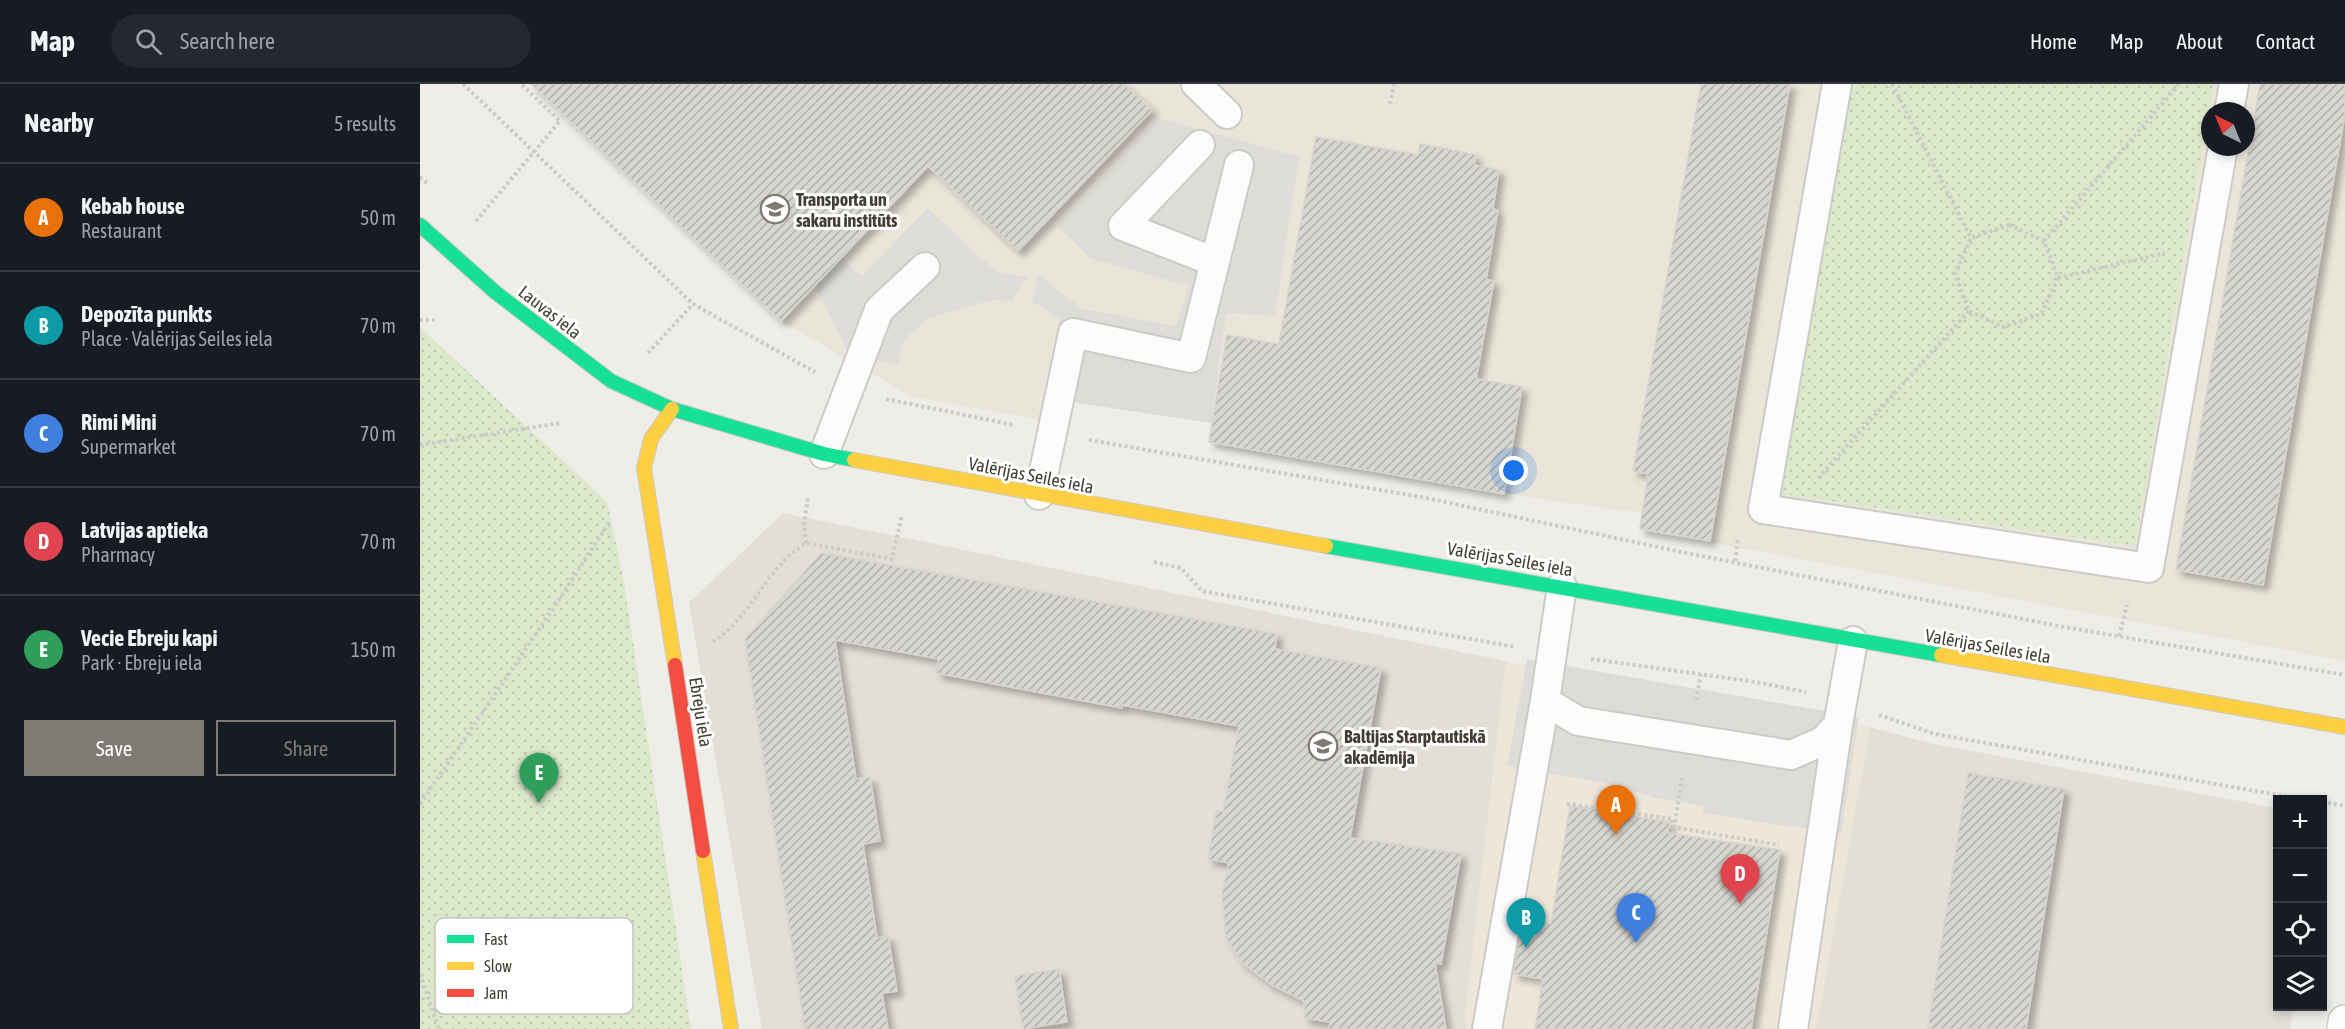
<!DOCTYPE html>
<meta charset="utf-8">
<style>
:root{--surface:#171b24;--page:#242831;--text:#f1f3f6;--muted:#9ea1a6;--line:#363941;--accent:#7f7b74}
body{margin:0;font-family:"Asap Condensed",sans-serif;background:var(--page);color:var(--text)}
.controls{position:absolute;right:18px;bottom:18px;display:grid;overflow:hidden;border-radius:0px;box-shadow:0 3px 9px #0003}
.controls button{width:54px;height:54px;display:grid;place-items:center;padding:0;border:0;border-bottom:2px solid var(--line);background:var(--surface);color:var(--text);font:30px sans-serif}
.compass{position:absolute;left:1781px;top:18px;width:54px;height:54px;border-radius:50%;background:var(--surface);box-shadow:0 3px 9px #0003;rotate:317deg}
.you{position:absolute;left:1094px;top:387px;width:21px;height:21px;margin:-15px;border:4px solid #fff;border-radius:50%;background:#1a73e8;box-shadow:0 0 0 9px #1a73e833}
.badge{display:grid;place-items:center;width:39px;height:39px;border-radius:50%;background:var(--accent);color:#fff;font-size:20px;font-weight:700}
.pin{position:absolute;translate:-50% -50px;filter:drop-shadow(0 2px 3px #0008)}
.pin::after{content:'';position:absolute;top:32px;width:21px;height:18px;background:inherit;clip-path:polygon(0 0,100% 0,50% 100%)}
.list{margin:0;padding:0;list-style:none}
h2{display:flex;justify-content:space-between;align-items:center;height:78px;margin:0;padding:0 24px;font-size:26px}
h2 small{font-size:20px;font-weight:400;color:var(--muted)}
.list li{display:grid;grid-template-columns:39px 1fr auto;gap:18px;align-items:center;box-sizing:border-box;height:108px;padding:0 24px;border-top:2px solid var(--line)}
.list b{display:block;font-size:22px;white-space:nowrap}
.list p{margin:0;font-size:20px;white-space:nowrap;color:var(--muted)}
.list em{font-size:20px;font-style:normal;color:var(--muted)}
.actions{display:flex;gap:12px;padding:18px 24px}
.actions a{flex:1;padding:14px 0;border:2px solid var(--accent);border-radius:0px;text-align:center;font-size:21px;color:var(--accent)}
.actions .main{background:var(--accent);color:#fff}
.icon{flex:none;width:33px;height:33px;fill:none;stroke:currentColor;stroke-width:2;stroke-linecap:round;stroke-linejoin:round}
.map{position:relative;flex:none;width:1925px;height:945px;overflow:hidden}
header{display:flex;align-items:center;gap:36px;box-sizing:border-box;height:84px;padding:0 30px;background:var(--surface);border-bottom:2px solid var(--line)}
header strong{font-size:28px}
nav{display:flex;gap:33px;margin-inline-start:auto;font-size:21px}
.search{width:420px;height:54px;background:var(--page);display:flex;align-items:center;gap:15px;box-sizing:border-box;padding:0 21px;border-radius:33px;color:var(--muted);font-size:22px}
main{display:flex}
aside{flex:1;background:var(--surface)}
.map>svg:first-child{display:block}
</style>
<header>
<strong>Map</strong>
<div class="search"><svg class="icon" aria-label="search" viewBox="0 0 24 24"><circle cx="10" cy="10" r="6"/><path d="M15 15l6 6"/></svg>Search here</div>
<nav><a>Home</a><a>Map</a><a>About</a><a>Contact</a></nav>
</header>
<main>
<aside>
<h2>Nearby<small>5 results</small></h2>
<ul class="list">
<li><span class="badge" style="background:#e8710a">A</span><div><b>Kebab house</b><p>Restaurant</p></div><em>50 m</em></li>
<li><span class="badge" style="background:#0f9aa8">B</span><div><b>Depozīta punkts</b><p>Place · Valērijas Seiles iela</p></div><em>70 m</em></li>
<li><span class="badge" style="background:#3f7fe0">C</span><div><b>Rimi Mini</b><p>Supermarket</p></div><em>70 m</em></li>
<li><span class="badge" style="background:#e0444e">D</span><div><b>Latvijas aptieka</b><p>Pharmacy</p></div><em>70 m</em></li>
<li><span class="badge" style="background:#2e9e5b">E</span><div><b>Vecie Ebreju kapi</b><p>Park · Ebreju iela</p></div><em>150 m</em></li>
</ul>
<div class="actions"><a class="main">Save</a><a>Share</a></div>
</aside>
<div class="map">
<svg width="1925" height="945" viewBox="0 0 1925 945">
<defs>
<pattern id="grass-dots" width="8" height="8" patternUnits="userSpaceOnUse" patternTransform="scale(1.5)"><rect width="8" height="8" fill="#dbe8ca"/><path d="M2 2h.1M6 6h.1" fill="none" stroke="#bdc8ae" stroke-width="1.8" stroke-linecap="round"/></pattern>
<pattern id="building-hatch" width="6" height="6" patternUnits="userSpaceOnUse" patternTransform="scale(1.5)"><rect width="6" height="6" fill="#d8d6d1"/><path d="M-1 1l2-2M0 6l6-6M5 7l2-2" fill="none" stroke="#b1afaa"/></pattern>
<filter id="shadow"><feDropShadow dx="5.5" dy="5.5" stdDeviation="3" flood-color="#0004"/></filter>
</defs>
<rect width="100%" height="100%" fill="#eeede8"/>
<!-- residential -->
<path fill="#e2dfd6" d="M 363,429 L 1086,577 L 1045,935 L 1047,945 L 342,945 L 269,519 Z
M 1450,643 L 1509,659 L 1857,724 L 1858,922 L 1873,923 L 1870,945 L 1396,945 Z"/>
<!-- commercial -->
<path fill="#ede6d9" d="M 1086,577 L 1450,643 L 1396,945 L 1047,945 L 1045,935 Z"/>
<!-- education -->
<path fill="#e9e5d8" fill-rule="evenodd" d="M 111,0 L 1925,0 L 1925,577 L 1219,445 L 1222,429 L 1084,410 L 789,358 L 791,339 L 652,318 L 624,336 L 492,313 L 361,237 ZM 1790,27 L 1826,27 L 1826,63 L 1790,63 Z"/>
<!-- grass -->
<path fill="url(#grass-dots)" d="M 1430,0 L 1793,0 L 1715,462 L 1357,409 Z
M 0,243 L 187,418 L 203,492 L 271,945 L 0,945 Z"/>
<!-- parking -->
<path fill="#dddcd8" d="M 739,34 L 879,73 L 855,232 L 806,229 L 791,339 L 652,318 L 637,258 L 639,235 L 612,217 L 619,191 L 662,225 L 756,242 L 769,202 L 670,174 L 637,142 Z
M 508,124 L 577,189 L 607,193 L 592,217 L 572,216 L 508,234 L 484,256 L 477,281 L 428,267 L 395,204 L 422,174 L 442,192 Z
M 1107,575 L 1439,633 L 1421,750 L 1282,729 L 1284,722 L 1236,714 L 1196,701 L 1087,682 Z"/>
<!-- building -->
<path fill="url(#building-hatch)" stroke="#d6d4ce" stroke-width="1.5" filter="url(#shadow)" d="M 111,0 L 704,0 L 732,26 L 598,167 L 508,82 L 361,237 Z
M 1281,0 L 1370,0 L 1290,457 L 1220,445 L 1228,390 L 1213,387 Z
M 1840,0 L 1925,0 L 1925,30 L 1843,501 L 1756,486 Z
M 896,53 L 998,71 L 1000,60 L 1056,71 L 1054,81 L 1079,86 L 1073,125 L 1078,126 L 1066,196 L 1074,197 L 1056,295 L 1102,303 L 1084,410 L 789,358 L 807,251 L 859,260 Z
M 401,469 L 857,550 L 855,565 L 961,584 L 930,754 L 1041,770 L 1021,880 L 1015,879 L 1026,945 L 909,945 L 910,938 L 885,934 L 884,917 L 852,901 L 822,879 L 806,854 L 802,810 L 809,779 L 788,775 L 796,727 L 803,728 L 819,642 L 702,621 L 702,624 L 516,589 L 519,575 L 415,556 L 436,695 L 450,693 L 460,757 L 443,760 L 457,854 L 468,852 L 477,907 L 462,909 L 468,945 L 385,945 L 325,555 Z
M 1548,689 L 1644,705 L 1606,945 L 1508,945 Z
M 1150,722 L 1250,738 L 1247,749 L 1360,766 L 1331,945 L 1115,945 L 1123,895 L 1093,890 L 1103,836 L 1131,840 Z
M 639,885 L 647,938 L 603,945 L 595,892 Z"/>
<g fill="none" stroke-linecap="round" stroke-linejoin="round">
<!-- lane casing -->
<g stroke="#cccbc6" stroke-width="32">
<path id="lane" d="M 776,0 L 807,30
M 1417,0 L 1343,425 L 1729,484 L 1803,63
M 1809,27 L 1814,0
M 780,61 L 703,142 L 795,178
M 404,370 L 459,226 L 505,183
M 619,411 L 653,249 L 771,274 L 819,81
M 1125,617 L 1158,637 L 1371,671 L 1403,657 L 1418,641 L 1433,557
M 1067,945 L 1125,617 L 1142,502
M 1373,945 L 1418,641"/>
</g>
<!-- street casing -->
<g stroke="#cccbc6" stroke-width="36">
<path id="street" d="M 1924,945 L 1925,938"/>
</g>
<!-- fast casing -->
<g stroke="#cccac0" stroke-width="16">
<path id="fast" d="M 0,141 L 75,208 L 191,297 L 252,325 L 404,370 L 434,376
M 906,462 L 1521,571"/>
</g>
<!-- slow casing -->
<g stroke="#cccac0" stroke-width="16">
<path id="slow" d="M 252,325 L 231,355 L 224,384 L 255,581
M 434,376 L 906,462
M 1521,571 L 1925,643
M 283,767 L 311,945"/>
</g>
<!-- jam casing -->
<g stroke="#cccac0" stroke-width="16">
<path id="jam" d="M 255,581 L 283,767"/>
</g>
<!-- path -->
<path stroke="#cccbc7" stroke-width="4" stroke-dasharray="3 3" stroke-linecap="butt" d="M 43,0 L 273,220 L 395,288
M 1472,0 L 1551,154
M 970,20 L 974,0
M 0,93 L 7,99
M 56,137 L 140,37 L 101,0
M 1589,141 L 1624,157 L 1638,194 L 1621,230 L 1584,243 L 1549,227 L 1535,190 L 1551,154 Z
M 1624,157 L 1759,0
M 1638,194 L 1745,169
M 0,236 L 15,236
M 228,269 L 273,220
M 466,315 L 594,341
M 669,356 L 1001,413 L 1276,471 L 1644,543 L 1925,591
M 0,361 L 140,339
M 1398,394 L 1549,227
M 386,459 L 384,442 L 388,414
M 1315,477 L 1318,454
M 734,478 L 761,484 L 782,507 L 1095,563
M 1699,552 L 1707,521
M 293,558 C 332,533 346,483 386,459 L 472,475 L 482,431
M 1171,575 L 1336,598 L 1386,608
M 1276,616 L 1281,590
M 1459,631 L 1515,650 L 1886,716
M 1902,718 L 1925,722
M 0,720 C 64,626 129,533 190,437
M 1147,720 L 1253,735 L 1253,743 L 1359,761
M 1253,750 L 1262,694
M 0,890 L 19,945"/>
<!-- lane -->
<use href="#lane" stroke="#fcfcfc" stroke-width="28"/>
<!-- street -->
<use href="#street" stroke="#fcfcfc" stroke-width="33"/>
<!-- fast -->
<use href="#fast" stroke="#16e098" stroke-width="14"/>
<!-- slow -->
<use href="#slow" stroke="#ffcf43" stroke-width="14"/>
<!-- jam -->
<use href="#jam" stroke="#f24e42" stroke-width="14"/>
</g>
<!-- icons -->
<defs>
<g id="university-ring" transform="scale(1.5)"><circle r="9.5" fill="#fff" stroke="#7f7b74" stroke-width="1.5"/><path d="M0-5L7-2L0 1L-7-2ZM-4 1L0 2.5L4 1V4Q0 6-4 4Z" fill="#7f7b74"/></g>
</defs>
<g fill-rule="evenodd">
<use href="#university-ring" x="355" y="125"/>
<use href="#university-ring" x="903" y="662"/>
</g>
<g text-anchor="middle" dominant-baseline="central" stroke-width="6" stroke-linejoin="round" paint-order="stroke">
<!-- poi labels -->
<g font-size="18" font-weight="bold" fill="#433e35" stroke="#fff" text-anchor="start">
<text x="376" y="115">Transporta un<tspan x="376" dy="21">sakaru institūts</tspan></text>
<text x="924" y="652">Baltijas Starptautiskā<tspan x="924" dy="21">akadēmija</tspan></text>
</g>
<!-- street labels -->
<g font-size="18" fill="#433e35" stroke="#fff">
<text transform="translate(130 228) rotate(38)">Lauvas iela</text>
<text transform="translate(611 391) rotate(11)">Valērijas Seiles iela</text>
<text transform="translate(1090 475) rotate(10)">Valērijas Seiles iela</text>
<text transform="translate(1568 562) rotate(10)">Valērijas Seiles iela</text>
<text transform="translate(281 628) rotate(81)">Ebreju iela</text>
</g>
</g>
<!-- legend -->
<rect x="15" y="834" width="198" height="96" rx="9" fill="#fff" stroke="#c7c5c2" stroke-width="1.5"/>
<rect x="27" y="851" width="27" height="8" fill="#16e098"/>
<rect x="27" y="878" width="27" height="8" fill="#ffcf43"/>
<rect x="27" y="905" width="27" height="8" fill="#f24e42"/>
<g font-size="16" fill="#433e35">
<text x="64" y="861">Fast</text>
<text x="64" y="888">Slow</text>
<text x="64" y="915">Jam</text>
</g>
</svg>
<div class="controls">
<button>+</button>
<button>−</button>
<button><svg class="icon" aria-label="locate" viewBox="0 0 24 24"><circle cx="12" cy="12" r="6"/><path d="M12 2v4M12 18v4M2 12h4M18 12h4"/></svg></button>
<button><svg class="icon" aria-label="layers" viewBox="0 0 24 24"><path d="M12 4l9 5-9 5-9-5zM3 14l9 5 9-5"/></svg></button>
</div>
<svg class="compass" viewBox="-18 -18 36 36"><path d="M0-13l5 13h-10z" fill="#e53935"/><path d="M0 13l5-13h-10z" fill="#9ea1a6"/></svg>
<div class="you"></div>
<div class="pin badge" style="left:1196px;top:751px;background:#e8710a">A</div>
<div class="pin badge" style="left:1106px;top:864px;background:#0f9aa8">B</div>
<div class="pin badge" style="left:1216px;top:859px;background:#3f7fe0">C</div>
<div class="pin badge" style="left:1320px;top:820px;background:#e0444e">D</div>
<div class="pin badge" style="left:119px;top:719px;background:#2e9e5b">E</div>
</div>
</main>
